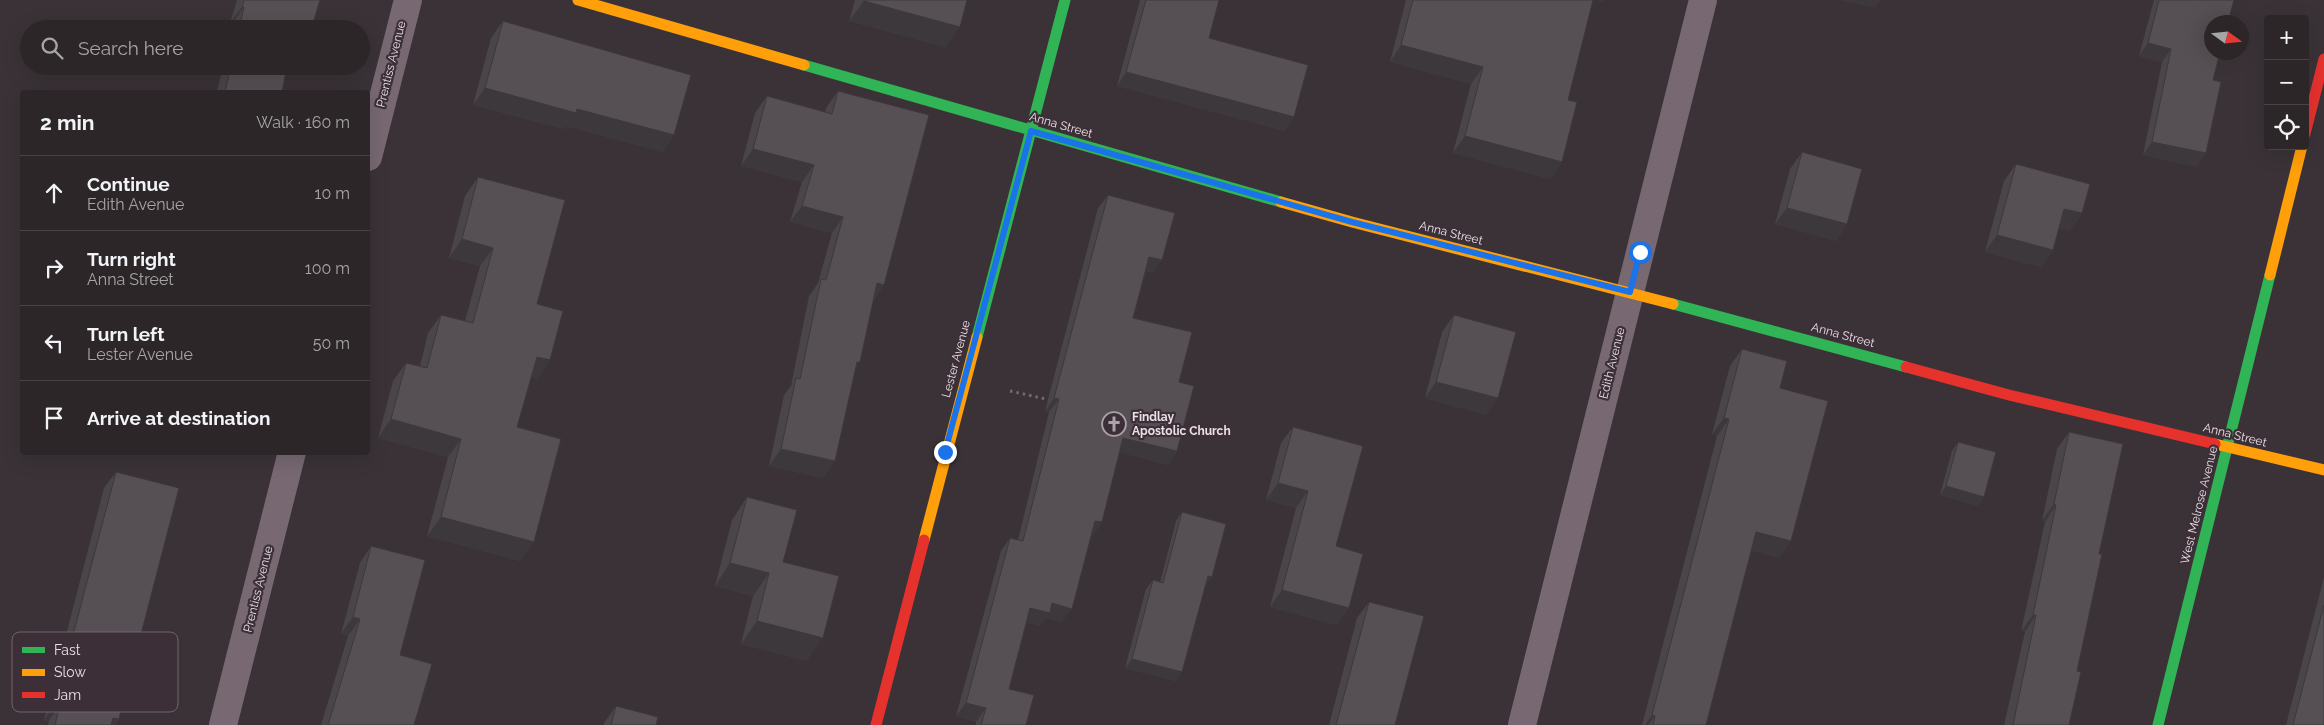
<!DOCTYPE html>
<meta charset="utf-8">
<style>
:root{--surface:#2c2629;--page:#342e31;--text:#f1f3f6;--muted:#a6a5a8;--line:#484346}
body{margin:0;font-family:Raleway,sans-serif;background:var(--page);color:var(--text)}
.controls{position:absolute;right:15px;top:15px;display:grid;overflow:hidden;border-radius:5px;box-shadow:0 5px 20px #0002}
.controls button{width:45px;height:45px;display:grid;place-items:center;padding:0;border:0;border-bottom:1px solid var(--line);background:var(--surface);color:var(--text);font:25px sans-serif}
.compass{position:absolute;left:2204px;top:15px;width:45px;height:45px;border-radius:50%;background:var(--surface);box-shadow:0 5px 20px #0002;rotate:105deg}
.stop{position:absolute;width:15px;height:15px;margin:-11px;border:4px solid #1a73e8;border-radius:50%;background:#fff}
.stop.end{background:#1a73e8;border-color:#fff;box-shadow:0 1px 5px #0008}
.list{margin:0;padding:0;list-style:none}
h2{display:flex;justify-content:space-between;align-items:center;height:65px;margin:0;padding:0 20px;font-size:21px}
h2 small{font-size:16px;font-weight:400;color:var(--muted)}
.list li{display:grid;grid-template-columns:32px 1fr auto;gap:15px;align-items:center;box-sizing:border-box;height:75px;padding:0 20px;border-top:1px solid var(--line)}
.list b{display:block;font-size:19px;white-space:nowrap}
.list p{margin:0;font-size:16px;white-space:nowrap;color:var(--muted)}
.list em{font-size:16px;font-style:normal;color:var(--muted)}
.icon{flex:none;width:28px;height:28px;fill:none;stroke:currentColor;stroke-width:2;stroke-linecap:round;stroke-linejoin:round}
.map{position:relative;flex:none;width:2324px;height:725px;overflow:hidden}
.search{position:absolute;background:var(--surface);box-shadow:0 5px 20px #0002;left:20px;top:20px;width:350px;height:55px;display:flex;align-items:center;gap:12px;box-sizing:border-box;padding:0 18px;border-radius:28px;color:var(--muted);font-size:19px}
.panel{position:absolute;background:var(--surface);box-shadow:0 5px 20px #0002;left:20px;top:90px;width:350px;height:365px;border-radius:5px}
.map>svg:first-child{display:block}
</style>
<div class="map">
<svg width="2324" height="725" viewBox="0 0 2324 725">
<rect width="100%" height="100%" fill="#3a3237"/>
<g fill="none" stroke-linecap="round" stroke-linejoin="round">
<!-- path -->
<path stroke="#766a72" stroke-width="3" stroke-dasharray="2.5 4" stroke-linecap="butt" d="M 1010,391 L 1046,399"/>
<!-- street -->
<path stroke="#776872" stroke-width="28" d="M 368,157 L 408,0
M 223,725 L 292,452
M 1522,725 L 1703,0"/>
<!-- fast -->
<path stroke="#30b455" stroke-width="11" d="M 804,65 L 1281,202
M 1673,304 L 1906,367
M 977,337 L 1065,0
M 2158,725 L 2270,275"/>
<!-- slow -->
<path stroke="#ff9f0a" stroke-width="11" d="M 578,0 L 804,65
M 1281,202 L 1352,222 L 1673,304
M 2270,275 L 2302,146
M 2215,444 L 2324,470
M 924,540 L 977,337"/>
<!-- jam -->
<path stroke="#e5322d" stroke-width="11" d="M 2305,134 L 2324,59
M 1906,367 L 2009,395 L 2215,444
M 876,725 L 924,540"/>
</g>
<!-- wall -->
<path fill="#4a4548" d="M 237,0 L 320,0 L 311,29 L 231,29 L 232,24 L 230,23 Z
M 855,0 L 967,0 L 946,47 L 849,21 Z
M 1140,0 L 1219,0 L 1209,38 L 1285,131 L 1117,86 Z
M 1406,0 L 1593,0 L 1568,100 L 1562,162 L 1550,179 L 1453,153 L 1471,84 L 1390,62 Z
M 2154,0 L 2234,0 L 2213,80 L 2197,167 L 2143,155 L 2162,62 L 2139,56 Z
M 503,21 L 674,135 L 663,152 L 566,126 L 564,129 L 473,105 L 491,38 Z
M 223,66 L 287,66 L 282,92 L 217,92 Z
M 838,91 L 884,285 L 873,301 L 855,370 L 835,461 L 823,478 L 769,466 L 784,395 L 791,386 L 809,296 L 818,283 L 832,233 L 790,222 L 802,182 L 741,166 L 755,113 L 767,96 L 825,112 L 826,108 Z
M 1802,152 L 1847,224 L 1836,241 L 1775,224 L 1790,169 Z
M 2016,164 L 2082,213 L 2070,230 L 2059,228 L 2053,250 L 2041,267 L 1985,252 L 2004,181 Z
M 478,177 L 537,304 L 550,360 L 537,379 L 531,377 L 517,427 L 520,561 L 427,536 L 448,457 L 378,438 L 393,381 L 406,363 L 420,366 L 428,333 L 441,315 L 465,321 L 480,266 L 449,258 L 465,196 Z
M 1108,195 L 1153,273 L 1146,271 L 1133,318 L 1179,382 L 1177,451 L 1168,465 L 1119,452 L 1102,522 L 1092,536 L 1091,535 L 1062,622 L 1046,618 L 1040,626 L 1027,622 L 1009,689 L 1026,725 L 976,725 L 976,722 L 956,716 L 1001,551 L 1010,538 L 1018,540 L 1049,412 L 1045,411 L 1098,208 Z
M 1454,315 L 1486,415 L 1425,398 L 1442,332 Z
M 1742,349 L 1780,388 L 1791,541 L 1779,558 L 1751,550 L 1706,725 L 1642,725 L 1717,436 L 1712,434 L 1730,366 Z
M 1293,427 L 1336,546 L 1349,608 L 1337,625 L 1270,607 L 1296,508 L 1266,500 L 1281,443 Z
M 2069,432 L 2099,554 L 2077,671 L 2069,725 L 2004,725 L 2025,632 L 2021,631 L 2045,522 L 2042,521 L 2057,449 Z
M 1958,442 L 1978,506 L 1940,495 L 1952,451 Z
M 116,472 L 119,719 L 115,725 L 48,725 L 49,721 L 44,720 L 104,488 Z
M 747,497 L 783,562 L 807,661 L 741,644 L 753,596 L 715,586 L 732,520 Z
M 1182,512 L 1212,577 L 1205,586 L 1176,681 L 1125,668 L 1146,589 L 1153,580 L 1160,582 L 1176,521 Z
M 371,546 L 400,655 L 414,725 L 321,725 L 348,636 L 341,634 L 360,563 Z
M 2324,577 L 2324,725 L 2286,725 Z
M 1369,602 L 1395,725 L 1329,725 L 1357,618 Z
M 616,706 L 656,725 L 604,725 L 604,723 Z"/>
<!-- shaded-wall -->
<path fill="#3c383b" d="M 1595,0 L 1604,0 L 1603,2 Z
M 1838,0 L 1881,0 L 1875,8 Z
M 864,1 L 960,27 L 946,47 L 849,21 Z
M 242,7 L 244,7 L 232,24 L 230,23 Z
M 297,23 L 312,27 L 311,29 L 293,29 Z
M 2148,43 L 2171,49 L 2162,62 L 2139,56 Z
M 1401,45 L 1483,67 L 1471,84 L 1390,62 Z
M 1126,72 L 1294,117 L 1285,131 L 1117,86 Z
M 485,88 L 577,109 L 674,135 L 663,152 L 566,126 L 564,129 L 473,105 Z
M 1465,136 L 1562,162 L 1550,179 L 1453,153 Z
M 2152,142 L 2206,153 L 2197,167 L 2143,155 Z
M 753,149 L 814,165 L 802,182 L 741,166 Z
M 802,206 L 843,217 L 832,233 L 790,222 Z
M 1787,208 L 1847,224 L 1836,241 L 1775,224 Z
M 2064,209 L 2082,213 L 2070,230 L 2053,226 Z
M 1997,235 L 2053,250 L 2041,267 L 1985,252 Z
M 462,239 L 493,248 L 480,266 L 449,258 Z
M 1149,257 L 1162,260 L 1153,273 L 1140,270 Z
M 877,283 L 884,285 L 872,302 Z
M 537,357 L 550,360 L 537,379 L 524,375 Z
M 857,362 L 860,362 L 848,379 Z
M 1436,382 L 1498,398 L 1486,415 L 1425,398 Z
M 1054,398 L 1059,399 L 1049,412 L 1045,411 Z
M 1724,418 L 1729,419 L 1717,436 L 1712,434 Z
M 391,419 L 461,439 L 448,457 L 378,438 Z
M 1123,438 L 1177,451 L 1168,465 L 1114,451 Z
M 781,449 L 835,461 L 823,478 L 769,466 Z
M 1278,483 L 1308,491 L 1296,508 L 1266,500 Z
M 1946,486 L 1984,497 L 1978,506 L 1940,495 Z
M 2054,504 L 2056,505 L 2045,522 L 2042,521 Z
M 441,517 L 534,542 L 520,561 L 427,536 Z
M 1095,521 L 1102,522 L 1092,536 L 1086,534 Z
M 1756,532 L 1791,541 L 1779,558 L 1744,549 Z
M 730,563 L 769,573 L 753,596 L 715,586 Z
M 1208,576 L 1212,577 L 1206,586 L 1202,585 Z
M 1282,590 L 1349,608 L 1337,625 L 1270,607 Z
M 1052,603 L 1072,609 L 1062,622 L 1046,618 L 1040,626 L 1021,621 L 1030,608 Z
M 2033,615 L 2036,615 L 2025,632 L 2021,631 Z
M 353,617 L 360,619 L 348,636 L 341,634 Z
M 757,621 L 823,638 L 807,661 L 741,644 Z
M 1132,659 L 1182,672 L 1176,681 L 1125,668 Z
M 55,703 L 60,704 L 49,721 L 44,720 Z
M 966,703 L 986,708 L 976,722 L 956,716 Z
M 1652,715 L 1655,716 L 1648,725 L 1645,725 Z
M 113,718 L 119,719 L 115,725 L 108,725 Z"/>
<!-- building -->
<path fill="#565054" stroke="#3c383b" d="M 244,0 L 320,0 L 312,27 L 297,23 L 296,29 L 239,29 L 244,7 L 242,7 Z
M 864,0 L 967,0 L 960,27 L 864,1 Z
M 1146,0 L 1219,0 L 1209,38 L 1308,65 L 1294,117 L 1126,72 Z
M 1413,0 L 1593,0 L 1568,100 L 1577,102 L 1562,162 L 1465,136 L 1483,67 L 1401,45 Z
M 2159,0 L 2234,0 L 2228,22 L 2212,22 L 2212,52 L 2220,52 L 2213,80 L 2221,82 L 2206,153 L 2152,142 L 2171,49 L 2148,43 Z
M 503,21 L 691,75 L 674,135 L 577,109 L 576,113 L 485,88 Z
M 231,66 L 287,66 L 282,92 L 225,92 Z
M 838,91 L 929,115 L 884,285 L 877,283 L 860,362 L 857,362 L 835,461 L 781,449 L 796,378 L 800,379 L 821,279 L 826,280 L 843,217 L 802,206 L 814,165 L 753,149 L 767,96 L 832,114 Z
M 1802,152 L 1862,169 L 1847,224 L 1787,208 Z
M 2016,164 L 2090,184 L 2082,213 L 2064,209 L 2053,250 L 1997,235 Z
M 478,177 L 565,200 L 537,304 L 563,311 L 550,360 L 537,357 L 517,427 L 561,439 L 534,542 L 441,517 L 461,439 L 391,419 L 406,363 L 427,368 L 441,315 L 473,323 L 493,248 L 462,239 Z
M 1108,195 L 1175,213 L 1162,260 L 1149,257 L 1133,318 L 1192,332 L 1179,382 L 1194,386 L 1177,451 L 1123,438 L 1102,522 L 1095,521 L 1072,609 L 1052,603 L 1050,613 L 1030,608 L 1009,689 L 1034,695 L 1026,725 L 981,725 L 986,708 L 966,703 L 1010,538 L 1023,541 L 1059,399 L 1054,398 Z
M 1454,315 L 1516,332 L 1498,398 L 1436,382 Z
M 1742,349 L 1787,361 L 1780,388 L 1828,401 L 1791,541 L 1756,532 L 1706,725 L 1653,725 L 1655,716 L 1652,715 L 1729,419 L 1724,418 Z
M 1293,427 L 1363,446 L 1336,546 L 1363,554 L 1349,608 L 1282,590 L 1308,491 L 1278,483 Z
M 2069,432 L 2123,444 L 2099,554 L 2102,554 L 2077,671 L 2081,672 L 2069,725 L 2013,725 L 2036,615 L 2033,615 L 2056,505 L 2054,504 Z
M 1958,442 L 1996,452 L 1984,497 L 1946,486 Z
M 116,472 L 179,488 L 119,719 L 113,718 L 111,725 L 55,725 L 60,704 L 55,703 Z
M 747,497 L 797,510 L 783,562 L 839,576 L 823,638 L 757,621 L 769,573 L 730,563 Z
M 1182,512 L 1226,524 L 1212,577 L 1208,576 L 1182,672 L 1132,659 L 1153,580 L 1163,583 Z
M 371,546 L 425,560 L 400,655 L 432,664 L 414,725 L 328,725 L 360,619 L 353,617 Z
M 1369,602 L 1424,616 L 1395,725 L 1336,725 Z
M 2324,605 L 2324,725 L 2293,725 Z
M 616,706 L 658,717 L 656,725 L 611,725 Z"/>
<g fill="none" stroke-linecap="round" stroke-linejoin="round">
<!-- route -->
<path stroke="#1a73e8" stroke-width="6" d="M 945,452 L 1031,131 L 1352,222 L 1630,292 L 1640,252"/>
</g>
<!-- icons -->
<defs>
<g id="church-ring" transform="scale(1.25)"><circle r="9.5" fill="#3d2f38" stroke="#aca3a9" stroke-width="1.5"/><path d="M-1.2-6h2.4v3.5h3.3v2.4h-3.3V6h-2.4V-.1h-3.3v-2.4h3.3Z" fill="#aca3a9"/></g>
</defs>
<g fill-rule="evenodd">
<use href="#church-ring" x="1114" y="424"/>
</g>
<g text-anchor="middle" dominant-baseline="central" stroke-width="4.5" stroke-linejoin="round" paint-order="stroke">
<!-- street labels -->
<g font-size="12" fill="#e9e0e6" stroke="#3d2f38">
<text transform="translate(391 64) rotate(-76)">Prentiss Avenue</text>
<text transform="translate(1061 125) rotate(16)">Anna Street</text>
<text transform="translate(1451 233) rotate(14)">Anna Street</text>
<text transform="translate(1843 335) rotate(15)">Anna Street</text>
<text transform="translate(956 359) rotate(-75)">Lester Avenue</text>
<text transform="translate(1612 363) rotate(-76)">Edith Avenue</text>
<text transform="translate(2235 435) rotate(14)">Anna Street</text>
<text transform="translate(2199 505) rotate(-76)">West Melrose Avenue</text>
<text transform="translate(258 589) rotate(-76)">Prentiss Avenue</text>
</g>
<!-- poi labels -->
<g font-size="12" font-weight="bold" fill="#e9e0e6" stroke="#3d2f38" text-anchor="start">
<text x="1132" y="417">Findlay<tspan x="1132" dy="14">Apostolic Church</tspan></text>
</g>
</g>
<!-- legend -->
<rect x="12" y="632" width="166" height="80" rx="8" fill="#3d2f38" stroke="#71646c" stroke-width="1"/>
<rect x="22" y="647" width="23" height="6" fill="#30b455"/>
<rect x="22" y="669" width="23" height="7" fill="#ff9f0a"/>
<rect x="22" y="692" width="23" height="6" fill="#e5322d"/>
<g font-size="14" fill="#e9e0e6">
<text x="54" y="655">Fast</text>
<text x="54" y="677">Slow</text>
<text x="54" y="700">Jam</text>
</g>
</svg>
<div class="controls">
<button>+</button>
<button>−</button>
<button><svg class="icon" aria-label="locate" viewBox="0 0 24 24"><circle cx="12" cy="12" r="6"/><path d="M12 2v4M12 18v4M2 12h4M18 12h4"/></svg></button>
</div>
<svg class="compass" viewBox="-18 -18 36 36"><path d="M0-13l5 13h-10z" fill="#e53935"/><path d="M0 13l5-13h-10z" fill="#a6a5a8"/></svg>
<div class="stop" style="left:1640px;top:252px"></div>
<div class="stop end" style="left:945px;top:452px"></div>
<div class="search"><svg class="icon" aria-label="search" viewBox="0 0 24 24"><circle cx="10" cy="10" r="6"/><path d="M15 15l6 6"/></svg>Search here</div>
<section class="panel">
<h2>2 min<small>Walk · 160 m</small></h2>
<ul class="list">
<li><svg class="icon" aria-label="ahead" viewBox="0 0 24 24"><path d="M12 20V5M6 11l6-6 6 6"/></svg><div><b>Continue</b><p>Edith Avenue</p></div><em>10 m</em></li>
<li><svg class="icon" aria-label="right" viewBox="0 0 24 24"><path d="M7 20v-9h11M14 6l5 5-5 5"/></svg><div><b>Turn right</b><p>Anna Street</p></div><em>100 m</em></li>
<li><svg class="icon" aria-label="left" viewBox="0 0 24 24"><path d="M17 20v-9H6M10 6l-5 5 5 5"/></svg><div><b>Turn left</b><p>Lester Avenue</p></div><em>50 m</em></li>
<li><svg class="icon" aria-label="arrive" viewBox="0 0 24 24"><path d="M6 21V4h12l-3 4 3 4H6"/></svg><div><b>Arrive at destination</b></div></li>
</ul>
</section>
</div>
